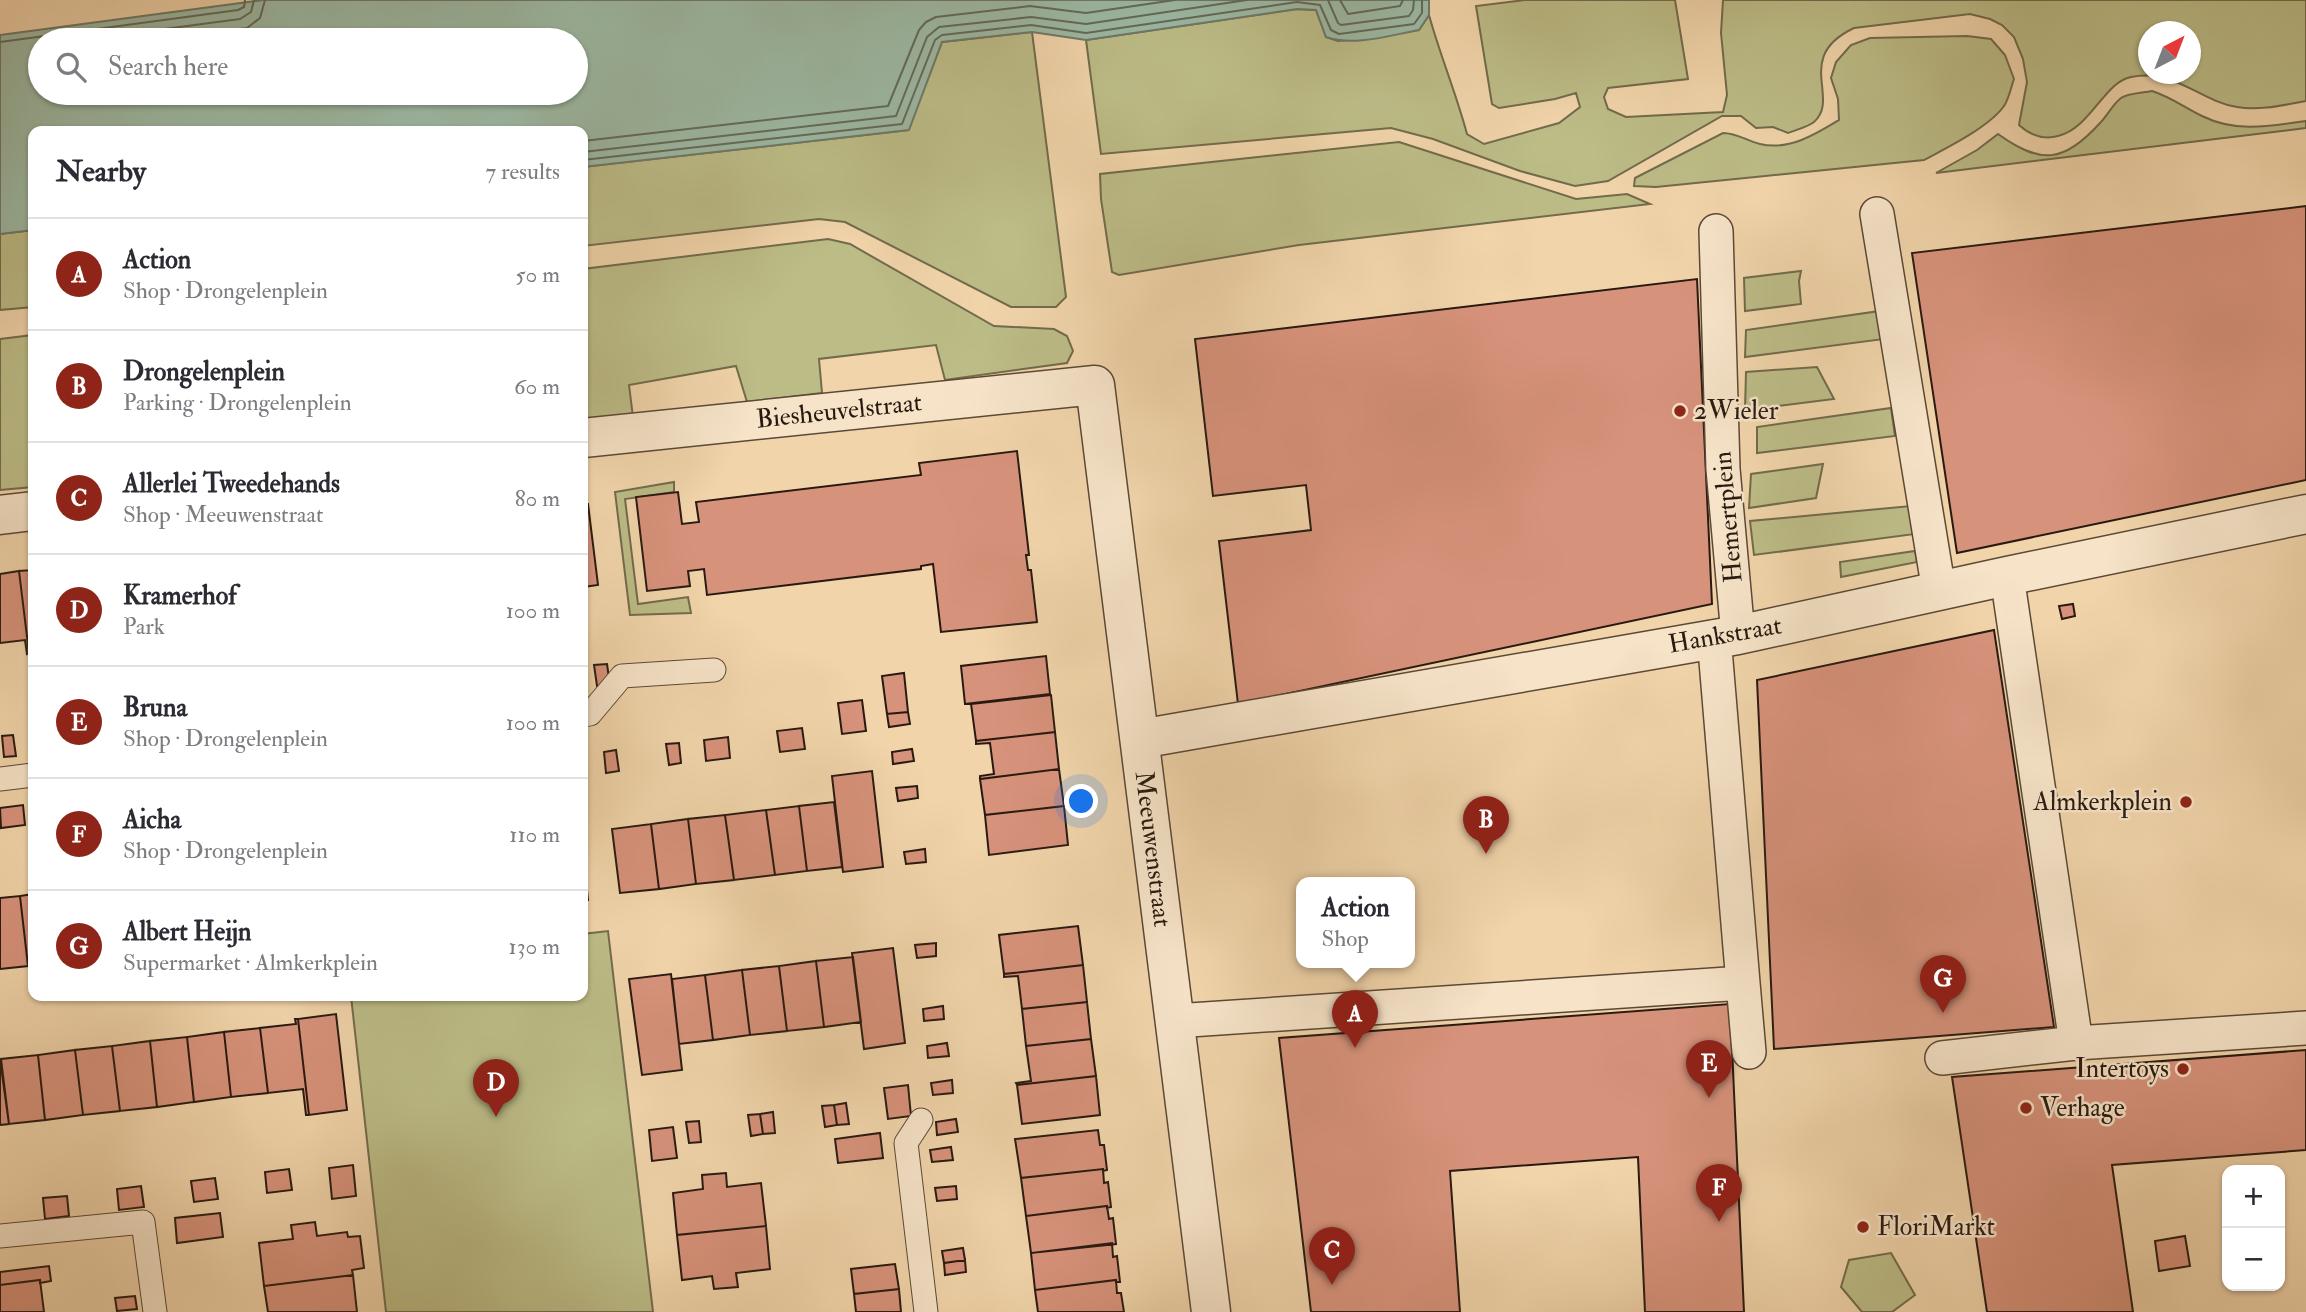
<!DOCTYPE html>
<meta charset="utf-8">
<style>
:root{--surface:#fff;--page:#f7f7f7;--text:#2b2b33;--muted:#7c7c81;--line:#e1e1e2;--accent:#8f2418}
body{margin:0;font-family:"IM FELL Double Pica",serif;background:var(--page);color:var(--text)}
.controls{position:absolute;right:21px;bottom:21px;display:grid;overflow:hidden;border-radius:14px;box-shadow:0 2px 5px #0004}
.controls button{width:63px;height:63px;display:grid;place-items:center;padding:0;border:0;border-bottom:2px solid var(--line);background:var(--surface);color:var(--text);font:35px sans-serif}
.compass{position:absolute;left:2138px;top:21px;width:63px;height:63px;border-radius:50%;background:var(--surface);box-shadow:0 2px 5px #0004;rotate:42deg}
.you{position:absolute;left:1082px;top:802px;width:24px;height:24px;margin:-18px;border:5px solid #fff;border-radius:50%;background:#1a73e8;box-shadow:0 0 0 10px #1a73e833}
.badge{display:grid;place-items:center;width:46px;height:46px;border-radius:50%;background:var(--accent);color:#fff;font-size:23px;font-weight:700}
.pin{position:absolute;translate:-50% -58px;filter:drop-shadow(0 2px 4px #0008)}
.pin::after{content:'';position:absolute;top:37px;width:24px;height:21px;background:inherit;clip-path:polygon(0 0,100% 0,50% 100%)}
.popup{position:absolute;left:1296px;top:877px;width:119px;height:91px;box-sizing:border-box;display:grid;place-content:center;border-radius:14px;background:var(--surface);filter:drop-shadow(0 2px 5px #0005);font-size:23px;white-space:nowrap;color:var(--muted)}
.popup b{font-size:26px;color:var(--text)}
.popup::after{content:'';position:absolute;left:50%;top:100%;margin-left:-14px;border:14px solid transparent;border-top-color:var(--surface)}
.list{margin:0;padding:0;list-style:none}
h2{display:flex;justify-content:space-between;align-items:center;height:91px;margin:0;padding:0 28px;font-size:30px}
h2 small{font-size:23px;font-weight:400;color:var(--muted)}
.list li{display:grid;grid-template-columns:46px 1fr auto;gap:21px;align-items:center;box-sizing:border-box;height:112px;padding:0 28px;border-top:2px solid var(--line)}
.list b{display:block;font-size:26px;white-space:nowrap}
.list p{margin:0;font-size:23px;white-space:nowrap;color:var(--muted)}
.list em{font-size:23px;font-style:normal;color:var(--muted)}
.icon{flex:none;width:38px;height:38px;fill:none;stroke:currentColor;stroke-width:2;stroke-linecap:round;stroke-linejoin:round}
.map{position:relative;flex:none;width:2306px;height:1312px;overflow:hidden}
.search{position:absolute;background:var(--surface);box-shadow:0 2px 5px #0004;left:28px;top:28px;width:560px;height:77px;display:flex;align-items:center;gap:18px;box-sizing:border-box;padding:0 24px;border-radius:38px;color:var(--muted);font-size:26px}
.panel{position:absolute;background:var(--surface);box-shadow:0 2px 5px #0004;left:28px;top:126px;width:560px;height:875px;border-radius:14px}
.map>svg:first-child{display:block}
</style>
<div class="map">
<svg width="2306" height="1312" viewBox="0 0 2306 1312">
<rect width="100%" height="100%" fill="#f1d4aa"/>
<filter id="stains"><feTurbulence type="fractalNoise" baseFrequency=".00286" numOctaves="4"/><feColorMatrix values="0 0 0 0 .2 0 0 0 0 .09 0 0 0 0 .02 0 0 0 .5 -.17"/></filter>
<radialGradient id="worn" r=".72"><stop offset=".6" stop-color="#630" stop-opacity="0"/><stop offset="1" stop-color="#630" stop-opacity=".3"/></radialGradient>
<!-- green -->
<path fill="#bcbc87" stroke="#726b4c" stroke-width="2" fill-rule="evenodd" d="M 1525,0 L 1675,0 L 1688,79 L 1608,88 L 1604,97 L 1608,109 L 1626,117 L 1723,112 L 1727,95 L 1721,33 L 1723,0 L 2306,0 L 2306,101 C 2284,105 2260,111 2237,107 C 2199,101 2175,68 2131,77 C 2104,82 2091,128 2058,136 C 2043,140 2030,135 2019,125 L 2027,82 L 2023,59 L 2014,37 L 2002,25 L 1990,19 L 1970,14 L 1854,28 C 1793,57 1841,98 1814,122 C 1808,127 1795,130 1788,133 L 1773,127 L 1756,128 L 1741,116 L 1722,116 L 1608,181 L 1575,186 L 1520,171 L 1433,139 L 1391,128 L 1101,154 L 1086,40 L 1297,9 L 1316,10 L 1326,37 L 1338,41 L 1419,30 L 1429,15 C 1440,55 1456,93 1467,134 L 1484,144 L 1559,123 L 1580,107 L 1576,93 L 1555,99 L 1499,108 L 1492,104 L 1476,6 ZM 2148,32 L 2190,32 L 2190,74 L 2148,74 Z
M 1032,32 L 1066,297 L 1056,307 L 1011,307 L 845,222 L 819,219 L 583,246 L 583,167 L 908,130 L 942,42 Z
M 1967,36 L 1991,39 L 2005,55 L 2014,79 C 2011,87 2009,99 2004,106 C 1989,127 1947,148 1924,160 L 1656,187 L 1634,186 L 1635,178 L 1723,133 C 1737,133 1747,141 1760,144 C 1789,151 1816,134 1839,120 L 1838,99 L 1831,78 L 1836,62 L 1851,45 L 1870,38 Z
M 2152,91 C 2171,97 2185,108 2202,116 C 2236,133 2270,126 2306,121 L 2306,128 L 1936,173 L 1977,150 L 1998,134 C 2041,165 2064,163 2100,123 C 2107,116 2113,104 2121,98 C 2128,93 2143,93 2152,91 Z
M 1399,142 L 1576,199 L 1627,194 L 1650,204 L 1299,245 L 1119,275 L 1112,272 L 1101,199 L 1100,174 Z
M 33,230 L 33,307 L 0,310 L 0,234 Z
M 828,239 L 850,244 L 994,326 L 1054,329 L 1067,336 L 1073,351 L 1067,363 L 945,380 L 936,345 L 819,359 L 822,393 L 747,402 L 736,366 L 629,385 L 633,417 L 583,424 L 583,269 Z
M 1801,271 L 1799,281 L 1801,304 L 1745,311 L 1744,278 Z
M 1880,311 L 1884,339 L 1745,357 L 1746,330 Z
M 33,335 L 33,487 L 0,490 L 0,339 Z
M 1817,367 L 1834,399 L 1745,410 L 1746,372 Z
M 1891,408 L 1895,436 L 1757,453 L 1757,427 Z
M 1823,464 L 1816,498 L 1749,508 L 1751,474 Z
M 674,482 L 674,492 L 625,499 L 638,604 L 688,597 L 691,613 L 630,615 L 615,492 Z
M 1911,506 L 1915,534 L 1754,555 L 1750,521 Z
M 1915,551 L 1917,562 L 1841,577 L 1840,562 Z
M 608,931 L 653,1312 L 386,1312 L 351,996 L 583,996 L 583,934 Z
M 1891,1253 L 1915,1295 L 1892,1312 L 1862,1312 L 1841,1287 L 1849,1260 Z"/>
<!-- water -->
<path fill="#9cb9a4" stroke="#6e7969" stroke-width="2" fill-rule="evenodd" d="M 263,0 L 1429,0 L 1429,15 L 1419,30 C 1391,35 1354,47 1326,37 L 1316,10 L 1297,9 L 1086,40 L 1032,32 L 942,42 L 909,130 L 583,167 L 583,131 L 33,131 L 33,230 L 0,234 L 0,35 ZM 40,40 L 576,40 L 576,93 L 40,93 Z"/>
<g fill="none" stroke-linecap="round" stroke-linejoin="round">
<!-- shore -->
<path stroke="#626a5a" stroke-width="2" d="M 1328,0 L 1338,23 L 1341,25 L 1409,16 L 1413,10 L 1414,0
M 1340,0 L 1348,14 L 1400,6 L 1403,0
M 81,40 L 240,19 L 251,12 L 254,0
M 160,40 L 247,28 L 260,18 L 265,0
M 0,42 L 238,10 L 244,7 L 245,0
M 583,141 L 888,106 L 919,30 L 926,22 L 936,17 L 1030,6 L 1086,13 L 1175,0
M 583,152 L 896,116 L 927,37 L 939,27 L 1031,17 L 1086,24 L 1247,0
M 583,160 L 902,124 L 935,40 L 942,35 L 1031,25 L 1086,33 L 1297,2 L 1320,5 L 1331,30 L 1339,34 L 1414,24 L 1422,13 L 1422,0"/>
</g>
<!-- building -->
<path fill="#d7927b" stroke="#291a11" stroke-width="2" d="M 2306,206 L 2306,480 L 1957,553 L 1912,253 Z
M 1697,279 L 1712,604 L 1238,704 L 1219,541 L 1311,530 L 1306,485 L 1213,496 L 1195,339 Z
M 1017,451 L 1029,555 L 1026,555 L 1028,570 L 1031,570 L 1037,622 L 941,632 L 933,564 L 921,566 L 921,569 L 707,595 L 704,569 L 688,571 L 690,586 L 647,591 L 636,497 L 678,492 L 682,524 L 699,522 L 696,502 L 921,475 L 919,463 Z
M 583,504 L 588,504 L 598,585 L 583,587 Z
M 33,570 L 33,653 L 29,653 L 19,571 Z
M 19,571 L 29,653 L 27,654 L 25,640 L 0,643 L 0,574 Z
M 2073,604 L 2075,616 L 2062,619 L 2059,606 Z
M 1994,630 L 2054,1027 L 1774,1049 L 1757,680 Z
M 1046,656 L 1050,694 L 965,704 L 961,666 Z
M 607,664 L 610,685 L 597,686 L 594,665 Z
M 904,673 L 908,712 L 887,714 L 882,676 Z
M 1051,695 L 1055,732 L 976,741 L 971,704 Z
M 862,700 L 866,731 L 842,734 L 838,703 Z
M 908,712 L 910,724 L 889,727 L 887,714 Z
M 802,728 L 805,749 L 780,752 L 777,731 Z
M 1055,732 L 1059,769 L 980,779 L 980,776 L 994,774 L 990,743 L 976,744 L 976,741 Z
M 13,735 L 16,756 L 4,757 L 2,736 Z
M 728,737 L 730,758 L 706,761 L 704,740 Z
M 679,743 L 681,763 L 669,765 L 666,744 Z
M 912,749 L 914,761 L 893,764 L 892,752 Z
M 616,750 L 619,771 L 606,773 L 604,752 Z
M 1059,769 L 1064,806 L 985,815 L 980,779 Z
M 872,771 L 883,867 L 843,872 L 832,776 Z
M 917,786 L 918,798 L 898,801 L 896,788 Z
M 834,802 L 842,867 L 807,871 L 799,806 Z
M 23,805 L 25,825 L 1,828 L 0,808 Z
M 799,806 L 807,871 L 775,875 L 766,810 Z
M 1064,806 L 1068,845 L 989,855 L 985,815 Z
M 766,810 L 775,875 L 734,880 L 725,815 Z
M 725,815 L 734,880 L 696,884 L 688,819 Z
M 688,819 L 696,884 L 659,889 L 651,824 Z
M 651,824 L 659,889 L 620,893 L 612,829 Z
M 925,849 L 926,862 L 906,864 L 904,852 Z
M 583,852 L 588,900 L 583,900 Z
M 33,894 L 33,965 L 28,966 L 20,896 Z
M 20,896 L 28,966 L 0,969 L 0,898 Z
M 1078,926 L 1083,965 L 1004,974 L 999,935 Z
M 936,943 L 936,956 L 917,958 L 915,945 Z
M 893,948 L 905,1043 L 864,1049 L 852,953 Z
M 853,957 L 861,1022 L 824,1027 L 816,961 Z
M 816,961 L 824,1027 L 787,1031 L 779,966 Z
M 1083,965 L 1087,1002 L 1022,1009 L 1018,976 L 1004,977 L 1004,974 Z
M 779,966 L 787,1031 L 750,1035 L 742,970 Z
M 742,970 L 750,1035 L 713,1040 L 705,975 Z
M 671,974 L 682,1070 L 642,1075 L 629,979 Z
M 705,975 L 713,1040 L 679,1044 L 672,979 Z
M 1087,1002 L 1091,1039 L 1026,1046 L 1022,1009 Z
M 1730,1004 L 1744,1312 L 1645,1312 L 1638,1157 L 1450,1171 L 1460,1312 L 1311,1312 L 1279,1038 Z
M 943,1006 L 944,1019 L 924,1021 L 923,1009 Z
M 336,1014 L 347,1110 L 309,1115 L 298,1019 Z
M 295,1019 L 298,1019 L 309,1115 L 306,1115 L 303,1089 L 268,1093 L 260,1028 L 296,1024 Z
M 260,1028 L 268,1093 L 231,1097 L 224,1032 Z
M 224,1032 L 231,1097 L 194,1102 L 187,1037 Z
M 187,1037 L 194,1102 L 157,1107 L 150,1041 Z
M 1091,1039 L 1096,1076 L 1017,1085 L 1016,1083 L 1031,1081 L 1026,1046 Z
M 150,1041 L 157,1107 L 120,1111 L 112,1046 Z
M 947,1043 L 949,1056 L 928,1058 L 927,1046 Z
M 112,1046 L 120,1111 L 83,1115 L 75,1050 Z
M 75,1050 L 83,1115 L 45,1120 L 38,1055 Z
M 2306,1050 L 2306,1150 L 2112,1165 L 2133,1312 L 1987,1312 L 1952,1077 Z
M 38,1055 L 45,1120 L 9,1124 L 1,1059 Z
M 0,1059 L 9,1124 L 0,1125 Z
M 1096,1076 L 1100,1115 L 1022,1124 L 1017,1085 Z
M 952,1080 L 953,1093 L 933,1095 L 931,1083 Z
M 908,1085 L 911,1116 L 888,1119 L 884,1088 Z
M 846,1103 L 849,1124 L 837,1125 L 834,1105 Z
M 834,1105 L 837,1125 L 825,1127 L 822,1106 Z
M 773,1112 L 775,1133 L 763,1134 L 760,1114 Z
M 760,1114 L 763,1134 L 751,1136 L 748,1115 Z
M 956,1119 L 958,1132 L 937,1135 L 936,1122 Z
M 699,1121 L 701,1142 L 689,1143 L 686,1122 Z
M 673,1127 L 677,1158 L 652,1161 L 649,1130 Z
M 1098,1130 L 1100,1145 L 1104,1145 L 1107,1170 L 1103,1171 L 1103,1169 L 1021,1178 L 1015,1139 Z
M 880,1133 L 883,1158 L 838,1163 L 835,1139 Z
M 951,1147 L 953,1160 L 932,1162 L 930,1150 Z
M 353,1165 L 356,1196 L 332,1199 L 329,1168 Z
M 289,1169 L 292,1190 L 267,1193 L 265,1172 Z
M 1103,1169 L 1104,1183 L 1108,1182 L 1111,1207 L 1107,1208 L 1107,1206 L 1026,1216 L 1021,1178 Z
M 726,1173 L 727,1187 L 761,1183 L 766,1226 L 677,1235 L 673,1193 L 703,1189 L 702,1175 Z
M 215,1178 L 218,1199 L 194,1202 L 191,1181 Z
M 141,1186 L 144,1207 L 119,1210 L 117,1189 Z
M 956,1186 L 957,1199 L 937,1201 L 935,1188 Z
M 67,1196 L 69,1216 L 45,1219 L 43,1198 Z
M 1107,1206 L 1109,1219 L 1113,1218 L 1116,1244 L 1031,1253 L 1026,1216 Z
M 220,1213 L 223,1237 L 177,1243 L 175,1218 Z
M 315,1222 L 317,1236 L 347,1232 L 348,1237 L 360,1236 L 364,1268 L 352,1270 L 353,1275 L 264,1286 L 259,1243 L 293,1239 L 291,1225 Z
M 766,1226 L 770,1269 L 736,1273 L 738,1287 L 714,1289 L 712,1276 L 682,1280 L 677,1235 Z
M 2185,1236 L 2190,1266 L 2159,1271 L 2155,1241 Z
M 1112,1243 L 1113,1257 L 1117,1256 L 1120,1282 L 1116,1282 L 1116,1280 L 1035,1290 L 1031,1253 Z
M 963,1248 L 965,1260 L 944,1263 L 942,1251 Z
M 965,1260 L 966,1272 L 945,1275 L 944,1263 Z
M 895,1264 L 899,1289 L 854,1294 L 851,1269 Z
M 49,1266 L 51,1281 L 40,1283 L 40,1280 L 0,1285 L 0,1272 Z
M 353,1275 L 357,1312 L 268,1312 L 264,1286 Z
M 40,1280 L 44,1312 L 0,1312 L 0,1285 Z
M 1116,1280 L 1117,1293 L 1121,1293 L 1124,1312 L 1038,1312 L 1035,1290 Z
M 899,1289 L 901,1312 L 856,1312 L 854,1294 Z
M 135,1296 L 137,1309 L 117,1311 L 115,1298 Z"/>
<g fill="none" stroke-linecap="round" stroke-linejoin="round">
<!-- service casing -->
<g stroke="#5b4837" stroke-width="25">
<path id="service" d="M 583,715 L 590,714 L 622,676 L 714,670
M 0,779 L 33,775
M 921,1120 L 906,1143 L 926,1312
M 0,1236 L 143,1222 L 155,1312"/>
</g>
<!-- pedestrian casing -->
<g stroke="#5b4837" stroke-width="36">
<path id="pedestrian" d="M 1877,214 L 1939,591
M 1716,231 L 1723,469 L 1738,635
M 2007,576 L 2076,1043 L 2306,1028
M 1743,983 L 1749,1052
M 1175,1021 L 1743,983 L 1714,637
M 1942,1058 L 2076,1043"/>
</g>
<!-- minor casing -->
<g stroke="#5b4837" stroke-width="41">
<path id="minor" d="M 583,438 L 1095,385 L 1211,1312
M 0,515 L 33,511
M 1140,739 L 1738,635 L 2007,576 L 2306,514"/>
</g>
<!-- service -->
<use href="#service" stroke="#f6e3c8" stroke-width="23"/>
<!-- pedestrian -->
<use href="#pedestrian" stroke="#f6e3c8" stroke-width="33"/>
<!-- minor -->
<use href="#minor" stroke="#f6e3c8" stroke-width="38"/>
</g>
<!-- markers -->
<g fill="#8f2418" stroke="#f6e3c8" stroke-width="2.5">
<circle cx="1680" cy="411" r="7"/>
<circle cx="2186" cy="802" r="7"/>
<circle cx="2183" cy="1069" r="7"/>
<circle cx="2026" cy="1108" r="7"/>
<circle cx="1863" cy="1227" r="7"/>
</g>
<g text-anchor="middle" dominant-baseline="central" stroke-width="5" stroke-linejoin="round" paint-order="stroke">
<!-- street labels -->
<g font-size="26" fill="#291a11" stroke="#f6e3c8">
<text transform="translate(839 411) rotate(-6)">Biesheuvelstraat</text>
<text transform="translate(1728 517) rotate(-95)">Hemertplein</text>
<text transform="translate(1725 635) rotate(-10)">Hankstraat</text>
<text transform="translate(1153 849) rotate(83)">Meeuwenstraat</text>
</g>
<!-- poi labels -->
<g font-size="26" fill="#291a11" stroke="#f6e3c8" text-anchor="start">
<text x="1694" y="411">2Wieler</text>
<text x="2172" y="802" text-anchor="end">Almkerkplein</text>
<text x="2169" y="1069" text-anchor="end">Intertoys</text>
<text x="2040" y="1108">Verhage</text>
<text x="1877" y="1227">FloriMarkt</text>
</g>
</g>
<rect width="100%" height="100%" filter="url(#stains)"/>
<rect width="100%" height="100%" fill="url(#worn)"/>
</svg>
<div class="controls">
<button>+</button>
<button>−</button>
</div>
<svg class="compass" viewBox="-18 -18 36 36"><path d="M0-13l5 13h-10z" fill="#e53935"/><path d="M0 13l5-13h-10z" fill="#7c7c81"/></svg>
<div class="you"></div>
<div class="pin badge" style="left:1355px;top:1048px">A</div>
<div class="popup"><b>Action</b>Shop</div>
<div class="pin badge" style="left:1486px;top:854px">B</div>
<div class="pin badge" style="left:1332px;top:1285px">C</div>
<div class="pin badge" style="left:496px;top:1117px">D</div>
<div class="pin badge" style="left:1709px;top:1098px">E</div>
<div class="pin badge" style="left:1719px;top:1222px">F</div>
<div class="pin badge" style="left:1943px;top:1013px">G</div>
<div class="search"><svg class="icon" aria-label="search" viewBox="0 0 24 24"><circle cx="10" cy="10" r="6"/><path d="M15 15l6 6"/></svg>Search here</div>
<section class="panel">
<h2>Nearby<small>7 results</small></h2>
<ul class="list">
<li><span class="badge">A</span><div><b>Action</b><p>Shop · Drongelenplein</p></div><em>50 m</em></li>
<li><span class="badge">B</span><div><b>Drongelenplein</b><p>Parking · Drongelenplein</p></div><em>60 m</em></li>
<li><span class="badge">C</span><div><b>Allerlei Tweedehands</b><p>Shop · Meeuwenstraat</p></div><em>80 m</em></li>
<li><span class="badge">D</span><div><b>Kramerhof</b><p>Park</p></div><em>100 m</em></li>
<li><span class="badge">E</span><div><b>Bruna</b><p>Shop · Drongelenplein</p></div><em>100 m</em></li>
<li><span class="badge">F</span><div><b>Aicha</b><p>Shop · Drongelenplein</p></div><em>110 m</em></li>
<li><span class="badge">G</span><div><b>Albert Heijn</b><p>Supermarket · Almkerkplein</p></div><em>130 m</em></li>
</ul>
</section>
</div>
